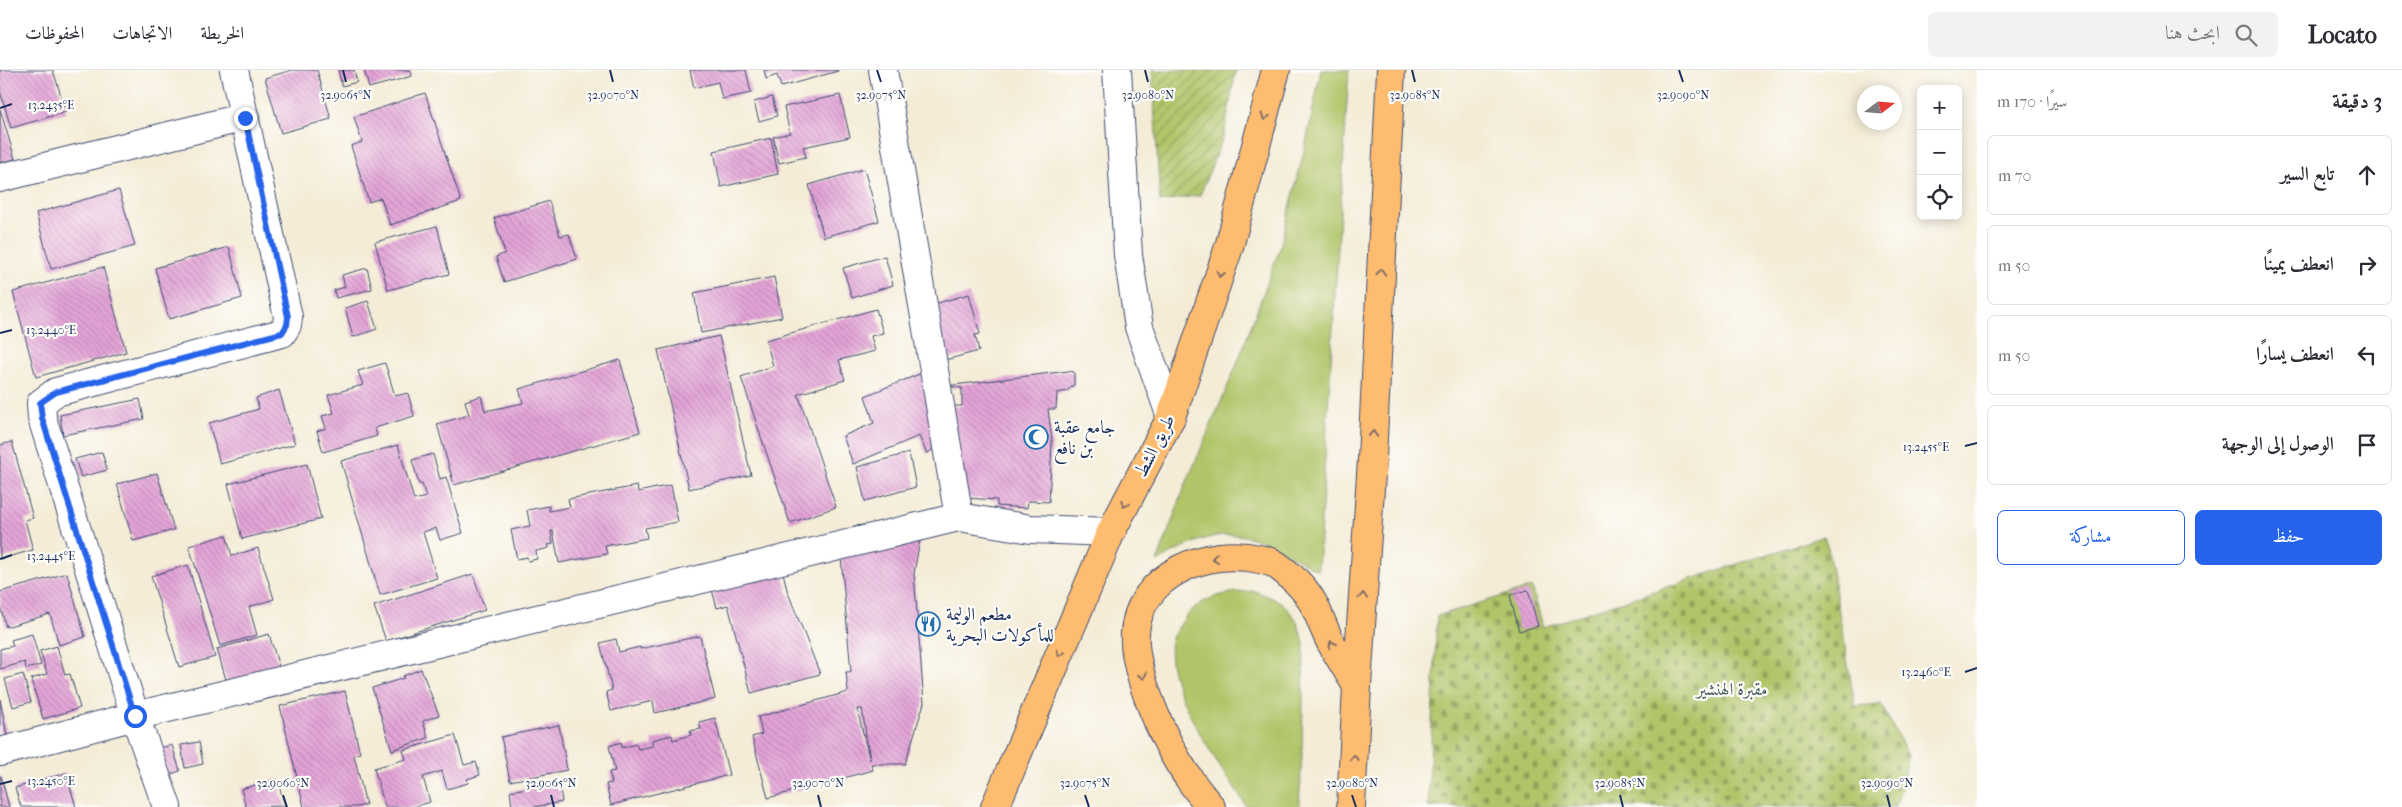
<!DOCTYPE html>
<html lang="ar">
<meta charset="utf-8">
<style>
:root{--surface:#fff;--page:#f2f2f3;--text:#2b2b33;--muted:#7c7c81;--line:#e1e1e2;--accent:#2563eb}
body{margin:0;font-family:"IM FELL French Canon",Amiri,serif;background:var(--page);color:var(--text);direction:rtl}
.controls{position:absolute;right:15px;top:15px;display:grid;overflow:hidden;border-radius:8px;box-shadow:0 2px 12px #0003}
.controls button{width:45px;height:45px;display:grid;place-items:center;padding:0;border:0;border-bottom:1px solid var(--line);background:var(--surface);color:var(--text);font:25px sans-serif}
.compass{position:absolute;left:1857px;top:15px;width:45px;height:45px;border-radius:50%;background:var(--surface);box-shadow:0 2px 12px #0003;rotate:74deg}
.stop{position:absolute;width:15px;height:15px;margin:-11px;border:4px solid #2563eb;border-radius:50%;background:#fff}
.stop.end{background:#2563eb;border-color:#fff;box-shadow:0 1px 5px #0008}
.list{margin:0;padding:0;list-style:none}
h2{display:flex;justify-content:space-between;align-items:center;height:65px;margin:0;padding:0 20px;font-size:21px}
h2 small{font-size:16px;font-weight:400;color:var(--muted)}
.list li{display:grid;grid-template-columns:32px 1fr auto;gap:15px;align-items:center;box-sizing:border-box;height:80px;margin:0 10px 10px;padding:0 10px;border:1px solid var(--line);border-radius:8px}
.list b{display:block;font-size:19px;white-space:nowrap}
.list em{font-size:16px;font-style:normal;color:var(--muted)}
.actions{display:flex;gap:10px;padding:15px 20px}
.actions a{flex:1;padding:11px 0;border:1px solid var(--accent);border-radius:8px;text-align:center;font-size:18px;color:var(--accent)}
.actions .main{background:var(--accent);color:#fff}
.icon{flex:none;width:28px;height:28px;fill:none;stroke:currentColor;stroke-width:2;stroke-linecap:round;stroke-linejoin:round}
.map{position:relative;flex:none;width:1977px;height:737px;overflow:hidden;direction:ltr}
header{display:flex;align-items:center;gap:30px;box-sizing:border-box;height:70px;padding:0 25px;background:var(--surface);border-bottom:1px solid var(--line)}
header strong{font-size:24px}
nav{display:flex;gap:28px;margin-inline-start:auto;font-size:18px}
.search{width:350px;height:45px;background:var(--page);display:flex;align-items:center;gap:12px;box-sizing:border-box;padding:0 18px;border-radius:8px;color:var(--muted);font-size:19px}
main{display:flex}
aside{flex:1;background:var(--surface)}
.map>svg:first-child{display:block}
</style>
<header>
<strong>Locato</strong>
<div class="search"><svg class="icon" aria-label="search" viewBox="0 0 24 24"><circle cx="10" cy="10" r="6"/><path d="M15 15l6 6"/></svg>ابحث هنا</div>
<nav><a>الخريطة</a><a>الاتجاهات</a><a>المحفوظات</a></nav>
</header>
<main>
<aside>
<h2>3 دقيقة<small>سيرًا · 170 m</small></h2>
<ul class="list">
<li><svg class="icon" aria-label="ahead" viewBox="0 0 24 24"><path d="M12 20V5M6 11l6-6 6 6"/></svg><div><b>تابع السير</b></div><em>70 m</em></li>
<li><svg class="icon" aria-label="right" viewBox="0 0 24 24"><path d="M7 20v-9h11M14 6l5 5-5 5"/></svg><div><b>انعطف يمينًا</b></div><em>50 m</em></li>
<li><svg class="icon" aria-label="left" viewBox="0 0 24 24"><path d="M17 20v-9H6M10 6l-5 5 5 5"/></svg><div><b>انعطف يسارًا</b></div><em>50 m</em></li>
<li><svg class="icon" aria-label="arrive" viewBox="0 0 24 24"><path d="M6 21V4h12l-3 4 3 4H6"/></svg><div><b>الوصول إلى الوجهة</b></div></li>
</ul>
<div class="actions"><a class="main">حفظ</a><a>مشاركة</a></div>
</aside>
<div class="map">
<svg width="1977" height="737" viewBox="0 0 1977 737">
<defs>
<pattern id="cemetery-stones" width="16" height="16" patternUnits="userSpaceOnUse" patternTransform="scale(1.25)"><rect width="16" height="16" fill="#b0c468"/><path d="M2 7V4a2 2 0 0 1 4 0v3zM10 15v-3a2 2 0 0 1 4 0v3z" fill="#8ea059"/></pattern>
<pattern id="garden-furrows" width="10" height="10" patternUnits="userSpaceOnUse" patternTransform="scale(1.25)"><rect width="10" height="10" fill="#b0c468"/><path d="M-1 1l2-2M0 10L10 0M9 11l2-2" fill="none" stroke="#8ea059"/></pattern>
<pattern id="building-back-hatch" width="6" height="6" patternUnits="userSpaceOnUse" patternTransform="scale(1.25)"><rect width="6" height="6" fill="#e4a4d7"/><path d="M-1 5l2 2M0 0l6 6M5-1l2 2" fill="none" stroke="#b886b2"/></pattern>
</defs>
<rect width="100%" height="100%" fill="#fdfcf7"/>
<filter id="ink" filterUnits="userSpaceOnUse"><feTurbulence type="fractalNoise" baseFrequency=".02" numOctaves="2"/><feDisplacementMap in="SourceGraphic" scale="10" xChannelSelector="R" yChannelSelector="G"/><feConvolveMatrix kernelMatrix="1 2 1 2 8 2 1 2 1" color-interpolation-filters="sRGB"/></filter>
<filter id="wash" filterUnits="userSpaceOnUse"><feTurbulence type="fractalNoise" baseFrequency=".0096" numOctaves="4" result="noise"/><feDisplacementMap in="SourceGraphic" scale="20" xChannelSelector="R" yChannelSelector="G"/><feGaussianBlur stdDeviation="1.12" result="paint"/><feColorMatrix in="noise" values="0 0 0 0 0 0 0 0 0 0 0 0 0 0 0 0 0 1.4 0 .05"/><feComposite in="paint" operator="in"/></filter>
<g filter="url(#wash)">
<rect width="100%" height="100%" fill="#f4ecd7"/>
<!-- grass -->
<path fill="#b0c468" stroke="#667a63" d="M 1321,0 L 1349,0 L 1318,501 C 1293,487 1265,468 1237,465 C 1209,462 1179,479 1157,492 L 1185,416 L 1237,294 L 1280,178 L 1306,73 Z
M 1255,521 L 1281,532 L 1296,549 L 1304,572 L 1302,685 L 1299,737 L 1246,736 C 1222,698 1159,614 1172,568 C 1174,563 1179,557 1182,552 C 1198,526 1227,522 1255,521 Z"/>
<!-- cemetery -->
<path fill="url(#cemetery-stones)" stroke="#667a63" d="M 1824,466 L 1828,478 L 1855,636 L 1881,634 L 1909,687 L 1896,737 L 1428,737 L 1437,546 L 1532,517 L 1543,557 Z"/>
<!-- garden -->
<path fill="url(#garden-furrows)" stroke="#667a63" d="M 1152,0 L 1236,0 L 1224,65 L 1200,125 L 1160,132 Z"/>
<g id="blocks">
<!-- building -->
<path fill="url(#building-back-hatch)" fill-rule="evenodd" d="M 0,0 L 53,0 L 66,42 L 11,58 L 0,21 Z
M 292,0 L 317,0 L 331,49 L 281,63 L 265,8 Z
M 338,0 L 354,0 L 357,12 L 342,16 Z
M 364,0 L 410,0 L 412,6 L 369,18 Z
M 690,0 L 746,0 L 751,23 L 722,29 L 718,12 L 694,18 Z
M 764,0 L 838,0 L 838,1 L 781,17 L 777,5 L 766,9 Z
M 425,23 L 461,131 L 390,155 L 381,128 L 369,132 L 351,76 L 362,72 L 354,47 Z
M 840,25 L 850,67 L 803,77 L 806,87 L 779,93 L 773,67 L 790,63 L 784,37 Z
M 772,27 L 777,46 L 759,51 L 754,32 Z
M 0,39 L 15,89 L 0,93 Z
M 771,68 L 778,104 L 721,117 L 714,81 Z
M 864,99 L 879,151 L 824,167 L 809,115 Z
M 119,120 L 135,176 L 51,199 L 36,143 Z
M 549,131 L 560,166 L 569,164 L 577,189 L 504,212 L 496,187 L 505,183 L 494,148 Z
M 437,156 L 449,204 L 388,220 L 375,172 Z
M 229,177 L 242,228 L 169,249 L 155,198 Z
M 885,186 L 893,215 L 852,228 L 843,198 Z
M 103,197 L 126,282 L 36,307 L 13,222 Z
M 367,198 L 372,219 L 336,228 L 334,220 L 345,217 L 342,205 Z
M 774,207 L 782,247 L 701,263 L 694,223 Z
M 969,224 L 980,264 L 975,265 L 979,281 L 945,290 L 931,235 Z
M 368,231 L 377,259 L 353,267 L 345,238 Z
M 876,239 L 883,263 L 871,266 L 875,281 L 839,290 L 845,310 L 798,324 L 836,437 L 790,453 L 741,307 L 773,296 L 766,270 Z
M 719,266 L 751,405 L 689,419 L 658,280 Z
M 620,290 L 640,362 L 454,415 L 437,354 L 469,345 L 465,331 L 481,326 L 485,341 L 523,333 L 519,319 Z
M 385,293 L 395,326 L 408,323 L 414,346 L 375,358 L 377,366 L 323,382 L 317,361 L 326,358 L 322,346 L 334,343 L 328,325 L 363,315 L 358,301 Z
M 1068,301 L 1074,302 L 1074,315 L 1067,321 L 1057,323 L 1056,339 L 1048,339 L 1052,371 L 1049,432 L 1028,431 L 1027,438 L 997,436 L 997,430 L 964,428 L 957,374 L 961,369 L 953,367 L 942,336 L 962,336 L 962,318 L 946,316 Z
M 922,303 L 939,374 L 927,384 L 919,366 L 853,394 L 843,366 L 874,353 L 865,326 Z
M 279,320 L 295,374 L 220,394 L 209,353 L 259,339 L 256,328 Z
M 140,329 L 144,349 L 63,365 L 60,345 Z
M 12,372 L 33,448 L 25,450 L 33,480 L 0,489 L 0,375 Z
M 398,375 L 414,430 L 426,427 L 422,414 L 419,414 L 412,390 L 433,384 L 440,409 L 446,407 L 463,463 L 440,470 L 436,458 L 423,462 L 437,508 L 380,525 L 341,391 Z
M 102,382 L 107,400 L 81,407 L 75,389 Z
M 909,383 L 916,417 L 865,431 L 857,397 Z
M 307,394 L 321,449 L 242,469 L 228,414 Z
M 157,403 L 174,460 L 133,471 L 117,414 Z
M 671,415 L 678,452 L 645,458 L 647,468 L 605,476 L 607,484 L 559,493 L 553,461 L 551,461 L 553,474 L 548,475 L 549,478 L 536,481 L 537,489 L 528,491 L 527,487 L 517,489 L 511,460 L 530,456 L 527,440 L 549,436 L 549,441 L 570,437 L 568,429 L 637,416 L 638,422 Z
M 907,451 L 920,469 L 914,504 L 924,633 L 905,694 L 871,694 L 873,700 L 768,728 L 752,667 L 762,664 L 758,647 L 848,622 L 846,602 L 851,602 L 840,475 L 855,475 L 853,456 ZM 857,639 L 862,639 L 870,690 Z
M 226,465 L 232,486 L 258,478 L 274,529 L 249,537 L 257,565 L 220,576 L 189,476 Z
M 188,495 L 215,587 L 179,597 L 151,506 Z
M 782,498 L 787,520 L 820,604 L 751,623 L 728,535 L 717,538 L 711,516 Z
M 67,503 L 85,567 L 59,575 L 50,544 L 6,557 L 0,536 L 0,522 Z
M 473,504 L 485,540 L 386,571 L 374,536 Z
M 1528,520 L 1538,556 L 1519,561 L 1510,525 Z
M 32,564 L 41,595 L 26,599 L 25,592 L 0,599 L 0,579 L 13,576 L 11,570 Z
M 269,564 L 279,597 L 227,613 L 217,579 Z
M 700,566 L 715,629 L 655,643 L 653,631 L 611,641 L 606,622 L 612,620 L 600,573 L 616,569 L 619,582 L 640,577 L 640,579 Z
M 57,576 L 65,605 L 70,604 L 80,638 L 43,649 L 31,609 L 47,604 L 40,581 Z
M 421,599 L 439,645 L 423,651 L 428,668 L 392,680 L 372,618 L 404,608 L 403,606 Z
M 23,604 L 31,632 L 13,637 L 5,609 Z
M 345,621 L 360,683 L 354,685 L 366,735 L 356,737 L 304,737 L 280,636 Z
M 0,629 L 9,676 L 0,677 Z
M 715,648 L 729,705 L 611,735 L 606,714 L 612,713 L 609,702 L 615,701 L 609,676 L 621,672 L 622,678 L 636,674 L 638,679 L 653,676 L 652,670 L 672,665 L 673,670 L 691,665 L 690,661 L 701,659 L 699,652 Z
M 559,655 L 567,700 L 510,711 L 501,667 Z
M 455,665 L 464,695 L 476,692 L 480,705 L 467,709 L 468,713 L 447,719 L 442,701 L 423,707 L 430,732 L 414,737 L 385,737 L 374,698 L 406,689 L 403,680 Z
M 199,672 L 203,694 L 185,698 L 181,675 Z
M 172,675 L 180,701 L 168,705 L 160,678 Z
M 66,703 L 76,737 L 21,737 L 15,718 Z
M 0,706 L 1,706 L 9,737 L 0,737 Z
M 277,709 L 285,736 L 246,737 L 241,719 Z
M 559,712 L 562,732 L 534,737 L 512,737 L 510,721 Z"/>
</g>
</g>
<g filter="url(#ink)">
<use href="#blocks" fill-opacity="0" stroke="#3c4b70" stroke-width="1"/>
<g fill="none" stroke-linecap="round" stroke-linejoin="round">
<!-- minor casing -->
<g stroke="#3c4b70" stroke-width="30">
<path id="minor" d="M 883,0 L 959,447 L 1031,459 L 1111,462
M 1117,0 L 1128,185 L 1139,257 L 1171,347
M 0,108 L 245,47
M 0,682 L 135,646 L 959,447
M 167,737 L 135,646 L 42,348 L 41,333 L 56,322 L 282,263 L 287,255 L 288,247 L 234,0"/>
</g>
<!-- highway casing -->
<g stroke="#3c4b70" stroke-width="30">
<path id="highway" d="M 995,737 L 1111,462 L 1171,347 L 1229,177 L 1276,0
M 1211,737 C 1203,727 1195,718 1188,707 C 1166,676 1132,601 1135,563 C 1139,504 1208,477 1259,489 C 1263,490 1269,491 1273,493 C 1281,497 1290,506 1297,512 C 1316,530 1319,549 1330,571 C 1338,586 1348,601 1357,616
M 1351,737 L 1357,616 L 1372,389 L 1391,0"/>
</g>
<!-- minor -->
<use href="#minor" stroke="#fff" stroke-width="28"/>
<!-- highway -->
<use href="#highway" stroke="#febc70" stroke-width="28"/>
</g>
<!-- one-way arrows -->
<defs><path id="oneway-chevron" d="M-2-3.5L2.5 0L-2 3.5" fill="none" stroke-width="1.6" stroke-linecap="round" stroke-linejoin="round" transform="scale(1.25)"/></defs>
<g stroke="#816e66">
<use href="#oneway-chevron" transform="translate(1265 47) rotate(105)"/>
<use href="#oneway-chevron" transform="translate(1381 202) rotate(-87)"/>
<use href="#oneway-chevron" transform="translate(1220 204) rotate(109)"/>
<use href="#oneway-chevron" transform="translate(1373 364) rotate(-87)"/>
<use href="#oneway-chevron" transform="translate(1125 434) rotate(118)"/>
<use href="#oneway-chevron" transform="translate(1215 488) rotate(173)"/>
<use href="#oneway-chevron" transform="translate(1363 526) rotate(-86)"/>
<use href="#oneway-chevron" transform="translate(1332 574) rotate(-119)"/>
<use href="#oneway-chevron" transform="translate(1060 583) rotate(113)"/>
<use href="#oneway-chevron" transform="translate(1143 606) rotate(73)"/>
<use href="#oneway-chevron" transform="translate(1354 688) rotate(-88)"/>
</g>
</g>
<g fill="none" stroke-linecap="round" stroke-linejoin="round" filter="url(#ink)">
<!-- route -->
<path stroke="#2563eb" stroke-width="6" d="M 135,646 L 42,348 L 40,333 L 56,322 L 282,263 L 287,255 L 288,247 L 245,48"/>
</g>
<!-- ticks -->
<path fill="none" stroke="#1b2f5e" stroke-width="2" d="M 343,0 L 346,12M 610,0 L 613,12M 877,0 L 881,12M 1145,0 L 1148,12M 1412,0 L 1415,12M 1679,0 L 1683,12M 0,38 L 12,34M 0,263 L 12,260M 1965,376 L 1977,373M 0,489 L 12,485M 1965,602 L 1977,598M 0,714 L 12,711M 283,725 L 287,737M 551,725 L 554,737M 818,725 L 821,737M 1085,725 L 1089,737M 1352,725 L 1356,737M 1620,725 L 1623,737M 1887,725 L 1890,737"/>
<!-- icons -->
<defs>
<g id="mosque-ring" transform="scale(1.25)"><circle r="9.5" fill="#fdfcf7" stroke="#1f6fb2" stroke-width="1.5"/><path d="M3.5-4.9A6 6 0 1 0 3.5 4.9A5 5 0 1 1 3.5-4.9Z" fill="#1f6fb2"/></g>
<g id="restaurant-ring" transform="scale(1.25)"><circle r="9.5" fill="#fdfcf7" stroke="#1f6fb2" stroke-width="1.5"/><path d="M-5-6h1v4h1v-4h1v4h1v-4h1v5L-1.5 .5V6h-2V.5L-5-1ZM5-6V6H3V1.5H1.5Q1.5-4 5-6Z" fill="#1f6fb2"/></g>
</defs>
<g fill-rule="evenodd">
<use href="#mosque-ring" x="1036" y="367"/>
<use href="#restaurant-ring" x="928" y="554"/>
</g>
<g text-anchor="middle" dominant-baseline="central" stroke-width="4.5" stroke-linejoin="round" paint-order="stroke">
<!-- poi labels -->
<g font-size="18" fill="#1b2f5e" stroke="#fdfcf7" text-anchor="start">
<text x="1054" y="357">جامع عقبة<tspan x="1054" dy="21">بن نافع</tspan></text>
<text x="946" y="544">مطعم الوليمة<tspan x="946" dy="21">للمأكولات البحرية</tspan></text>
</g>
<!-- street labels -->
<g font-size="18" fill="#1b2f5e" stroke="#fdfcf7">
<text transform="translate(1155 376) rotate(-63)">طريق الشط</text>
</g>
<!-- park labels -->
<g font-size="18" fill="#485c61" stroke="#fdfcf7">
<text x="1732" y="619">مقبرة الهنشير</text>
</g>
</g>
<g font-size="12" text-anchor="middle" fill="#1b2f5e" stroke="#fdfcf7" stroke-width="4.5" stroke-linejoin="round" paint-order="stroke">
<text x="346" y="29">32.9065°N</text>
<text x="613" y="29">32.9070°N</text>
<text x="881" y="29">32.9075°N</text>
<text x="1148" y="29">32.9080°N</text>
<text x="1415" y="29">32.9085°N</text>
<text x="1683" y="29">32.9090°N</text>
<text x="51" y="39">13.2435°E</text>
<text x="51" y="264">13.2440°E</text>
<text x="1926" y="381">13.2455°E</text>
<text x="51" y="490">13.2445°E</text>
<text x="1926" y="606">13.2460°E</text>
<text x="51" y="715">13.2450°E</text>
<text x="283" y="717">32.9060°N</text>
<text x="551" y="717">32.9065°N</text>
<text x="818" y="717">32.9070°N</text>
<text x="1085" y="717">32.9075°N</text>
<text x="1352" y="717">32.9080°N</text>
<text x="1620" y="717">32.9085°N</text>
<text x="1887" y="717">32.9090°N</text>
</g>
</svg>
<div class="controls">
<button>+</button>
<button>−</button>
<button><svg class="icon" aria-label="locate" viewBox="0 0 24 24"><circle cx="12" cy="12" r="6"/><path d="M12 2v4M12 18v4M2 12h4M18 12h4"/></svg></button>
</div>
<svg class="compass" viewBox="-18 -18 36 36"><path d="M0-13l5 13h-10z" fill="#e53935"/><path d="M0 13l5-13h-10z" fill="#7c7c81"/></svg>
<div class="stop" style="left:135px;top:646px"></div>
<div class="stop end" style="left:245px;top:48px"></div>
</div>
</main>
